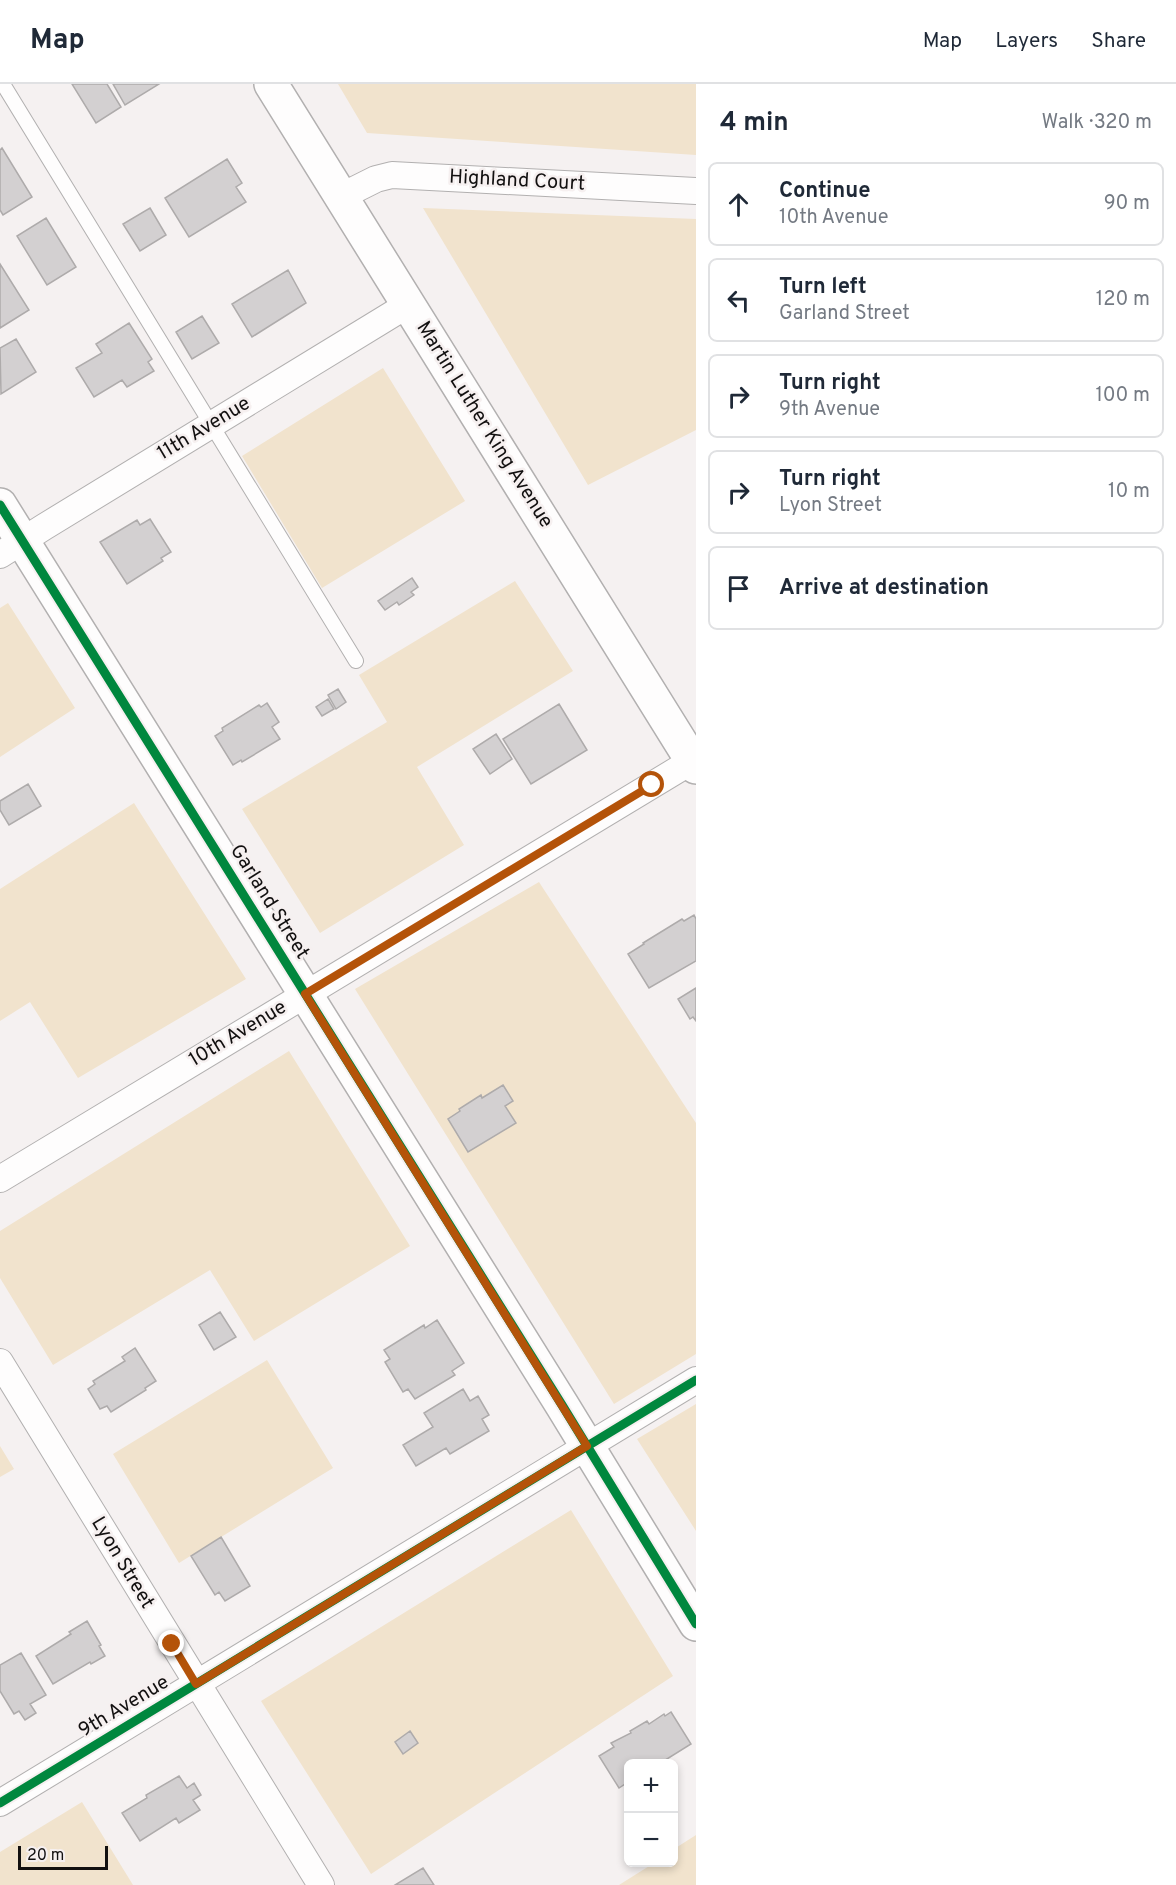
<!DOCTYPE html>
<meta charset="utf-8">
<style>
:root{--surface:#fff;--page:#f2f2f3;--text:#1f2937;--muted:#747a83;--line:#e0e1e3}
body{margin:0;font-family:Overpass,sans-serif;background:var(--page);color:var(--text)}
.controls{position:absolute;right:18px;bottom:18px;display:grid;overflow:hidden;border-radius:9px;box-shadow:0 3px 9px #0003}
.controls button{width:54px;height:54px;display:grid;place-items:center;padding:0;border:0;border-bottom:2px solid var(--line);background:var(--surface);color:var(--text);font:30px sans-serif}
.scale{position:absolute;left:18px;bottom:15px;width:90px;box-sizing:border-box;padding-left:6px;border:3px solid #121010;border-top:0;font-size:16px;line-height:21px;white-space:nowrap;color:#121010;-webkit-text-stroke:4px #f6f0f0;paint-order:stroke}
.stop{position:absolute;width:18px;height:18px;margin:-14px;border:4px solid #b45309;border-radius:50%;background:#fff}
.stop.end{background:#b45309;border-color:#fff;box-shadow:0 2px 6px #0008}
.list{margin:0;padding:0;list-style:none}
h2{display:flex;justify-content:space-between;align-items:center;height:78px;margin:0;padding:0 24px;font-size:26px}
h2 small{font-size:20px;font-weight:400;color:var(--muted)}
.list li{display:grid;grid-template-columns:39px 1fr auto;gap:18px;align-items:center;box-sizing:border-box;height:84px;margin:0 12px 12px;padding:0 12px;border:2px solid var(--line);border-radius:9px}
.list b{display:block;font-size:22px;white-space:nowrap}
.list p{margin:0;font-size:20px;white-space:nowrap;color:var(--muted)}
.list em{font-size:20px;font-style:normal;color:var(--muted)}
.icon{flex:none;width:33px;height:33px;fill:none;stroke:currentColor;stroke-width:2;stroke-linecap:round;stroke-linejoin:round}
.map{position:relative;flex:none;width:696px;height:1801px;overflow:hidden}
header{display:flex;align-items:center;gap:36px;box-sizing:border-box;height:84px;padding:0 30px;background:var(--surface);border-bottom:2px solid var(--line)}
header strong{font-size:28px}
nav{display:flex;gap:33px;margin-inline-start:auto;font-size:21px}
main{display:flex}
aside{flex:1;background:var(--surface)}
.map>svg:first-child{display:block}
</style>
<header>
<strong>Map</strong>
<nav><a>Map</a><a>Layers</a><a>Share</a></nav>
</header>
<main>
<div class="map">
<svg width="696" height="1801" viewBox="0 0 696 1801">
<rect width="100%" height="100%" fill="#f5f1f1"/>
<!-- green -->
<path fill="#f1e3cd" d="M 338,0 L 696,0 L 696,71 L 367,49 Z
M 423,124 L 696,135 L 696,346 L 588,401 Z
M 383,284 L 465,417 L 322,504 L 242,372 Z
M 515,497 L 573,587 L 417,683 L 464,761 L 320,849 L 242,725 L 387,638 L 359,591 Z
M 8,519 L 75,624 L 0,673 L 0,524 Z
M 134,719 L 246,895 L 78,994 L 30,918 L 0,937 L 0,805 Z
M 539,798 L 696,1039 L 696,1270 L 614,1320 L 355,905 Z
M 289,967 L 410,1162 L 254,1257 L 210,1186 L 53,1281 L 0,1194 L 0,1147 Z
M 267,1276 L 333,1384 L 179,1479 L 113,1370 Z
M 696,1320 L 696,1447 L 637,1355 Z
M 0,1362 L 14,1385 L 0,1393 Z
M 571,1426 L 673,1592 L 371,1790 L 261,1617 Z
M 82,1718 L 133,1801 L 0,1801 L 0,1768 Z
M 696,1751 L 696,1801 L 619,1801 L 654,1779 L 674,1778 L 674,1765 Z"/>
<!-- building -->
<path fill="#d3d0d1" stroke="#aeabab" stroke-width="1.5" d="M 72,0 L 107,0 L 121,23 L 96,39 Z
M 113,0 L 159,0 L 125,21 Z
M 2,64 L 32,113 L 3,131 L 0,126 L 0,66 Z
M 227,75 L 242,99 L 236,103 L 246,118 L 189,153 L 165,114 Z
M 150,124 L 166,151 L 140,167 L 123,140 Z
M 46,134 L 76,183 L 47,201 L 17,152 Z
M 0,180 L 29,226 L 0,244 Z
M 288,186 L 306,219 L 252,253 L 232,220 Z
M 202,232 L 219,259 L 192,275 L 176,248 Z
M 129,239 L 152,275 L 148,278 L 154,287 L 127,303 L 122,296 L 94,313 L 76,284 L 102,269 L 96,260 Z
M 16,255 L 36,288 L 1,310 L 0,264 Z
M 150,435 L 171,468 L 161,474 L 163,477 L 127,500 L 100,458 L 137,436 L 140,441 Z
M 412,494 L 418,503 L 411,508 L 414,511 L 399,521 L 397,518 L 385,526 L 378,517 Z
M 338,605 L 346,618 L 336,625 L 328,611 Z
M 328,615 L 334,625 L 322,632 L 316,623 Z
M 267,619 L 279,638 L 272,643 L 280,655 L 242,678 L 241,676 L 233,681 L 215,652 L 223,647 L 222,644 L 259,621 L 261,623 Z
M 559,620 L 587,666 L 531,700 L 503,655 Z
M 496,650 L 512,675 L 490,690 L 473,665 Z
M 28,700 L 41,722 L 9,741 L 0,726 L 0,717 Z
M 694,831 L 696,835 L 696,877 L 649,904 L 628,870 L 644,860 L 643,859 L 682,835 L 684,837 Z
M 696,904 L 696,937 L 693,933 L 690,935 L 678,915 Z
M 503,1001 L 513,1017 L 505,1022 L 516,1039 L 468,1068 L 448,1035 L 460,1027 L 459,1025 L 481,1011 L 482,1014 Z
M 220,1228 L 236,1253 L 214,1266 L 199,1241 Z
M 437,1236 L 464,1279 L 452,1287 L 455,1291 L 415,1315 L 408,1305 L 403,1308 L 385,1278 L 390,1275 L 384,1266 L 424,1241 L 425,1244 Z
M 135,1264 L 156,1297 L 145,1304 L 146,1306 L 111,1328 L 107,1322 L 100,1325 L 88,1305 L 95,1300 L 93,1297 L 125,1277 L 122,1273 Z
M 463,1305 L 470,1317 L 478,1312 L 489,1331 L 482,1335 L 489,1347 L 450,1370 L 446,1364 L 416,1382 L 403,1361 L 433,1343 L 424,1329 Z
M 221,1453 L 250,1502 L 225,1517 L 219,1508 L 215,1511 L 191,1472 Z
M 87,1537 L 101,1561 L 99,1562 L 105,1572 L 91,1580 L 90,1578 L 53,1600 L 36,1572 L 71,1550 L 69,1548 Z
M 21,1569 L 46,1611 L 30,1620 L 36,1629 L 25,1636 L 19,1627 L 14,1630 L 0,1607 L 0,1581 Z
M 671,1628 L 691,1660 L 659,1680 L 628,1680 L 628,1698 L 619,1704 L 599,1672 L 614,1663 L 611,1659 L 631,1649 L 630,1647 L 647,1637 L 649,1640 L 664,1630 L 665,1632 Z
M 410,1647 L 418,1659 L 403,1670 L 395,1658 Z
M 179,1692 L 187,1704 L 194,1699 L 201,1711 L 193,1716 L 200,1726 L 179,1739 L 176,1734 L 140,1757 L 122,1729 L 147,1714 L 146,1711 Z
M 423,1784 L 434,1801 L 395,1801 Z"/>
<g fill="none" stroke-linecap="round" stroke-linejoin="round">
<!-- lane casing -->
<g stroke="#b2b0b0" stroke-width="16">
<path id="lane" d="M 3,0 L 356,577"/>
</g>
<!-- street casing -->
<g stroke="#b2b0b0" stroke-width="28">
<path id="street" d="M 342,112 L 376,95 L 392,91 L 696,107
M 0,471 L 44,443 L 409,220
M 0,1095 L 692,677
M 0,1278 L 321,1801
M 0,1719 L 696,1296"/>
</g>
<!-- secondary casing -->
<g stroke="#b2b0b0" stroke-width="36">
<path id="secondary" d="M 271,0 L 696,683
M 0,421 L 562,1321 L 696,1540"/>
</g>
<!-- lane -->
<use href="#lane" stroke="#fefdfd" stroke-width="14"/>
<!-- street -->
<use href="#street" stroke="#fefdfd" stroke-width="26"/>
<!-- secondary -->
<use href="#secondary" stroke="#fefdfd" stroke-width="33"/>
<!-- cycleway casing -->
<g stroke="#f6f0f0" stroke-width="13">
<path id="cycleway" d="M 0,421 L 562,1321 L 696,1540
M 0,1719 L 696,1296"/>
</g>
<!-- cycleway -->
<use href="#cycleway" stroke="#00873e" stroke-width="9"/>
</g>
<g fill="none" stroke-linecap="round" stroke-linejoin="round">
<!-- route -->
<path stroke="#b45309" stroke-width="8" d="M 172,1560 L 196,1600 L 587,1362 L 305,910 L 652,701"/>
</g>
<g text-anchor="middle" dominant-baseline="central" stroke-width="5" stroke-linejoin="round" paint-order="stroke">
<!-- street labels -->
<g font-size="20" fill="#121010" stroke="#f6f0f0">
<text transform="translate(517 97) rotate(3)">Highland Court</text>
<text transform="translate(484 341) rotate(58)">Martin Luther King Avenue</text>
<text transform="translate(204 345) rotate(-31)">11th Avenue</text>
<text transform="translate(269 818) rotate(58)">Garland Street</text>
<text transform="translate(238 950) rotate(-31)">10th Avenue</text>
<text transform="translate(122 1479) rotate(59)">Lyon Street</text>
<text transform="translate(124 1623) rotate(-31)">9th Avenue</text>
</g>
</g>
</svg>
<div class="controls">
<button>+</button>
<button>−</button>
</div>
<div class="scale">20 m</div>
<div class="stop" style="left:652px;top:701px"></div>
<div class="stop end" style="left:172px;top:1560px"></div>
</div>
<aside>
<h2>4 min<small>Walk · 320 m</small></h2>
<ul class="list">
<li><svg class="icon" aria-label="ahead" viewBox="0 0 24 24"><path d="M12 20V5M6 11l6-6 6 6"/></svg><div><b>Continue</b><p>10th Avenue</p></div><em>90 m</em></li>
<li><svg class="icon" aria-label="left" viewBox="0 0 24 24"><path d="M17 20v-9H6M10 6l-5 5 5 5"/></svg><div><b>Turn left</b><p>Garland Street</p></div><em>120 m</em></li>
<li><svg class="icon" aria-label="right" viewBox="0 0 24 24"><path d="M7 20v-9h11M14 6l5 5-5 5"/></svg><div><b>Turn right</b><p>9th Avenue</p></div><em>100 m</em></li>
<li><svg class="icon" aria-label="right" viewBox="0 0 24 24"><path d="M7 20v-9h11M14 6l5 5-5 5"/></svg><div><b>Turn right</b><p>Lyon Street</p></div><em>10 m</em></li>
<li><svg class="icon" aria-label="arrive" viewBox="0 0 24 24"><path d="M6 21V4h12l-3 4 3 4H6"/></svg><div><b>Arrive at destination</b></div></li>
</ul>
</aside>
</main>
